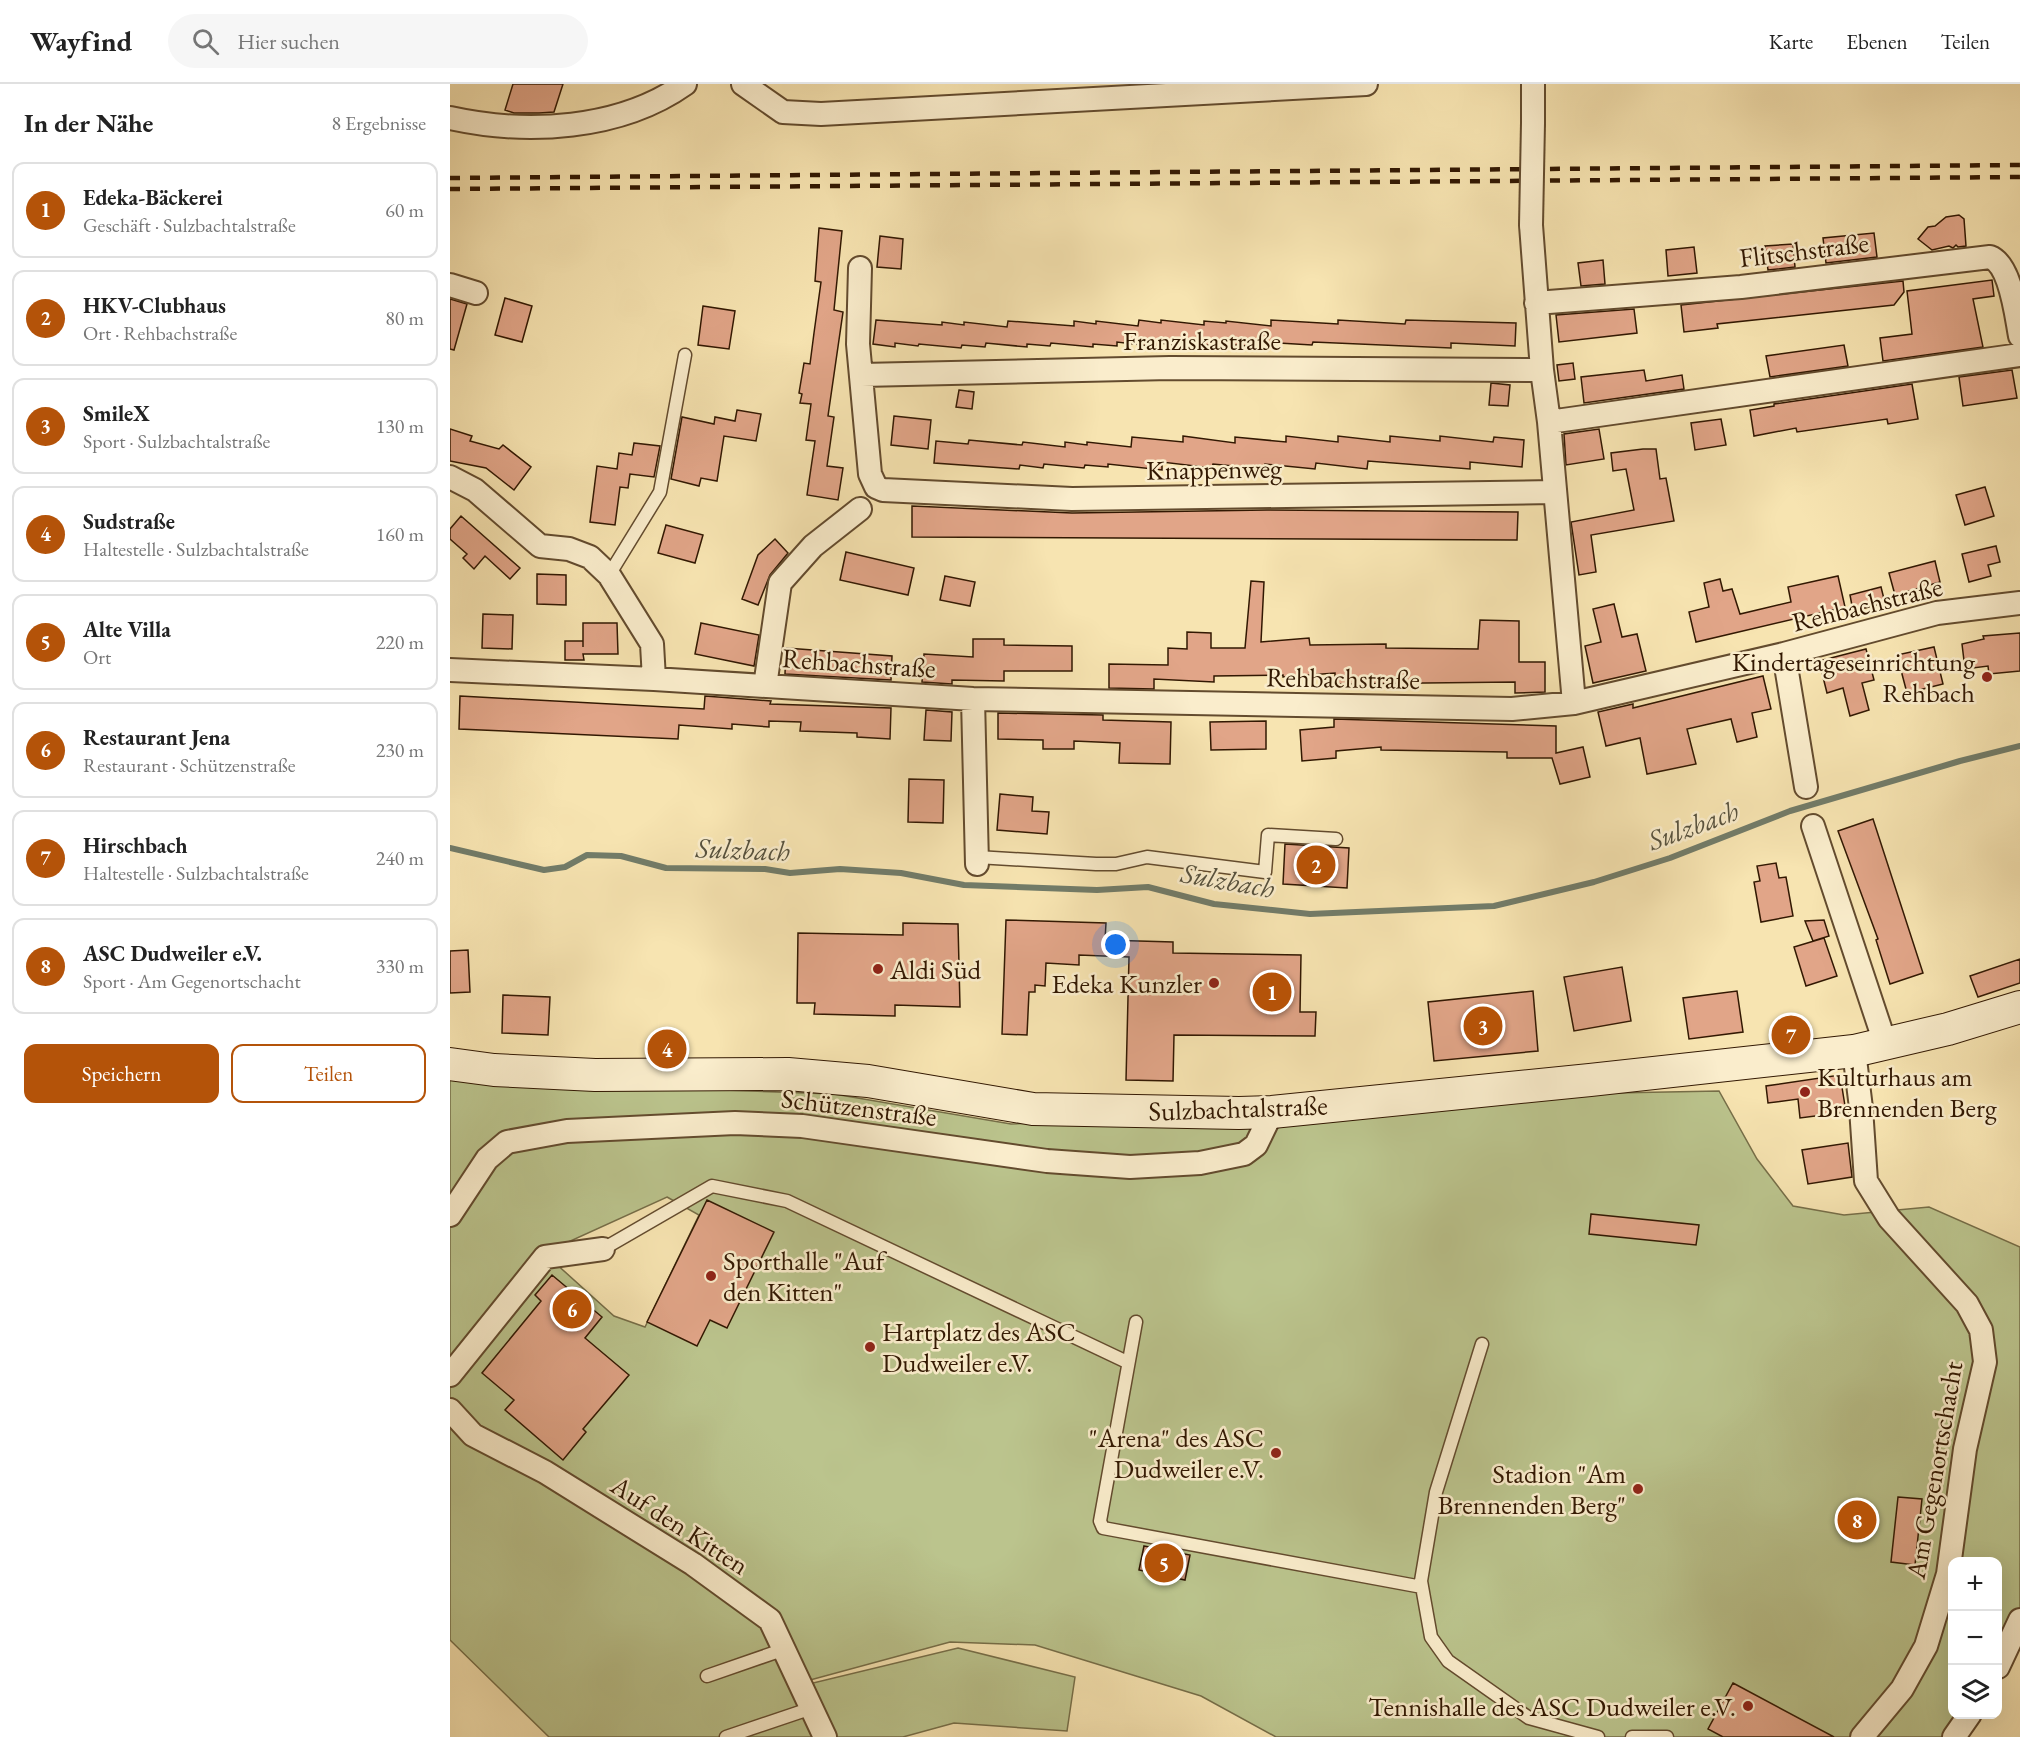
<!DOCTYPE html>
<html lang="de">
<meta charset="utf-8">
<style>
:root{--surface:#fff;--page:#f6f6f6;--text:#222;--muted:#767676;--line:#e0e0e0;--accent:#b45309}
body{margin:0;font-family:"EB Garamond",serif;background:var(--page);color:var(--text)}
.controls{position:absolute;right:18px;bottom:18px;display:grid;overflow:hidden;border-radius:12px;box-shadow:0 6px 24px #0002}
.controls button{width:54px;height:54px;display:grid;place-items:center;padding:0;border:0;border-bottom:2px solid var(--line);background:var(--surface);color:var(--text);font:30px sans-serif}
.you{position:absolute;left:666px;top:861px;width:21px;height:21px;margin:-15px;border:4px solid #fff;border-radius:50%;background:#1a73e8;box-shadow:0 0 0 9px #1a73e833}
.badge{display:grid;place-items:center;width:39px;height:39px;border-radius:50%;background:var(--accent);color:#fff;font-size:20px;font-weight:700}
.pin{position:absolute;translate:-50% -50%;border:3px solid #fff;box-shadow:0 2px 6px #0006}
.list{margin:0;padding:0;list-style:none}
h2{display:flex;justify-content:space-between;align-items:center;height:78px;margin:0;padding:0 24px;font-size:26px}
h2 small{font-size:20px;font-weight:400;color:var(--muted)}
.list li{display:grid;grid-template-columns:39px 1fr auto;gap:18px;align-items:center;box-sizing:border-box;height:96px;margin:0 12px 12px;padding:0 12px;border:2px solid var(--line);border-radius:12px}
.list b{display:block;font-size:22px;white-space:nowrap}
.list p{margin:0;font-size:20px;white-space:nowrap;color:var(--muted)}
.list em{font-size:20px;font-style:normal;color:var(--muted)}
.actions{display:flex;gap:12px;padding:18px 24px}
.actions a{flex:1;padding:14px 0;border:2px solid var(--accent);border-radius:12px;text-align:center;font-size:21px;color:var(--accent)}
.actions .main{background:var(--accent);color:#fff}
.icon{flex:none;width:33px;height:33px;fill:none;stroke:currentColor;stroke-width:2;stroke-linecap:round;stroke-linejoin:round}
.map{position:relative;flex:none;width:1570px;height:1653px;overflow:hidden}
header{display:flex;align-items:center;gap:36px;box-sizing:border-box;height:84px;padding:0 30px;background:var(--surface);border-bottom:2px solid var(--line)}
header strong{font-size:28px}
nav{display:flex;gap:33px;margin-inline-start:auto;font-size:21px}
.search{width:420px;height:54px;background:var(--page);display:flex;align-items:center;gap:15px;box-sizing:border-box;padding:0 21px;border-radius:33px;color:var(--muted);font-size:22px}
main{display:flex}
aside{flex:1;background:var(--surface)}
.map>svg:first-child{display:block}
</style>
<header>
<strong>Wayfind</strong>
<div class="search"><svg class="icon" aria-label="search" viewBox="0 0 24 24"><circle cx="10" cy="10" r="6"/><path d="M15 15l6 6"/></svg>Hier suchen</div>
<nav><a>Karte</a><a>Ebenen</a><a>Teilen</a></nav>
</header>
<main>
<aside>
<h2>In der Nähe<small>8 Ergebnisse</small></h2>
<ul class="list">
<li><span class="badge">1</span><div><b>Edeka-Bäckerei</b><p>Geschäft · Sulzbachtalstraße</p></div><em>60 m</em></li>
<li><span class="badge">2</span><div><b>HKV-Clubhaus</b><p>Ort · Rehbachstraße</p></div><em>80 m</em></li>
<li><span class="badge">3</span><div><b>SmileX</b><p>Sport · Sulzbachtalstraße</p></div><em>130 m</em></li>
<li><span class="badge">4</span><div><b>Sudstraße</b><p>Haltestelle · Sulzbachtalstraße</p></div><em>160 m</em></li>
<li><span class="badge">5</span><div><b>Alte Villa</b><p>Ort</p></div><em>220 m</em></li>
<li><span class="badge">6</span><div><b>Restaurant Jena</b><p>Restaurant · Schützenstraße</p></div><em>230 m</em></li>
<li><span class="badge">7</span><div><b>Hirschbach</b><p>Haltestelle · Sulzbachtalstraße</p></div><em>240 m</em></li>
<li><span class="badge">8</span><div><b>ASC Dudweiler e.V.</b><p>Sport · Am Gegenortschacht</p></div><em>330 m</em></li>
</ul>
<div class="actions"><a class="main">Speichern</a><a>Teilen</a></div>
</aside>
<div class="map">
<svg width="1570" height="1653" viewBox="0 0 1570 1653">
<rect width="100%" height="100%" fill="#f7e4b1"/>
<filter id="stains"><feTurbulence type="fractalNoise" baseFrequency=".00333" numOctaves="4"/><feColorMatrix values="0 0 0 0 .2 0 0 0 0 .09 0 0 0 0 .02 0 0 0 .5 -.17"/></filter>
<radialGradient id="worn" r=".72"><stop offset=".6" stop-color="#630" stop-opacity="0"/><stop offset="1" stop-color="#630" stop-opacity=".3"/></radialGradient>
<!-- green -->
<path fill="#bbc48d" stroke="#766e48" stroke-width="1.5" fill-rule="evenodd" d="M 0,996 L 384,1010 L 561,1040 L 910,1026 L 1111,1010 L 1269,1007 L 1307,1075 L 1343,1122 L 1394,1131 L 1479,1123 L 1570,1163 L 1570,1536 L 1548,1583 L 1548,1478 L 1502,1478 L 1502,1630 L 1520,1631 L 1504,1653 L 826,1653 L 751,1612 L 585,1561 L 500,1558 L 349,1599 L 371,1653 L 99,1653 L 0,1556 ZM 217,1113 L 249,1131 L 195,1243 L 164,1232 L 94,1169 Z
M 508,1564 L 625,1593 L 617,1647 L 504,1639 L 453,1653 L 383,1653 L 363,1599 Z"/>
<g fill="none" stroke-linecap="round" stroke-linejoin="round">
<!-- stream -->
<path stroke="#727c69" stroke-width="6" d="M 0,764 L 94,786 L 115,783 L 137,771 L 171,772 L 216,784 L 315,785 L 340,789 L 390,785 L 451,789 L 514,801 L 647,806 L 698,803 L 764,820 L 860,830 L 1044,822 L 1144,798 L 1220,774 L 1340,727 L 1510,677 L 1570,662"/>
</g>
<!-- building -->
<path fill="#e1a588" stroke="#321802" stroke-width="1.5" d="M 63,0 L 113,0 L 104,28 L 89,29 L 64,29 L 55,26 Z
M 1509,131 L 1514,135 L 1516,162 L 1508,163 L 1506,161 L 1503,164 L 1499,162 L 1482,166 L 1468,155 L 1478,143 L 1485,142 L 1496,133 Z
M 369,144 L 392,147 L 384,226 L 393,228 L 378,332 L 384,333 L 377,382 L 393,384 L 388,416 L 357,411 L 365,357 L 356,356 L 361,320 L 350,319 L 352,310 L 349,309 L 354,279 L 360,280 L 364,249 L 371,198 L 365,197 Z
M 1424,149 L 1427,173 L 1376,179 L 1373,154 Z
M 430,152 L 453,155 L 451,185 L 427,183 Z
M 1343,160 L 1345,183 L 1318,186 L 1315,162 Z
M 1244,163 L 1247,189 L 1218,192 L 1216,166 Z
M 1153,176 L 1155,200 L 1131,202 L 1128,179 Z
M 1542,196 L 1544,212 L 1523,215 L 1533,263 L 1433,277 L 1430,254 L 1462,250 L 1457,207 Z
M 1453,197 L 1454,208 L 1444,221 L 1267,240 L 1268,244 L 1234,248 L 1231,221 Z
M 55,214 L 82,222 L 72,258 L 45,251 Z
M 0,215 L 17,220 L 4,266 L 0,265 Z
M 253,222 L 285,227 L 279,265 L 248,261 Z
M 1184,225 L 1187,249 L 1109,258 L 1106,231 Z
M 426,236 L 492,241 L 492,238 L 514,241 L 514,238 L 557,243 L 558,237 L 624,242 L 624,237 L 646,240 L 646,237 L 688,242 L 689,236 L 711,239 L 711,236 L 754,241 L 754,237 L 776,239 L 776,237 L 821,242 L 821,236 L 888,240 L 888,236 L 955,240 L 956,236 L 1066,239 L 1065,262 L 1001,259 L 1001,264 L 863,258 L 862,261 L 797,257 L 797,262 L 774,260 L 773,263 L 732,258 L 731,262 L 708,259 L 708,263 L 667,258 L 667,262 L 643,260 L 643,263 L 601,259 L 600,262 L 577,260 L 577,263 L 536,259 L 535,263 L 512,261 L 511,264 L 469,260 L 468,262 L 445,259 L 445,263 L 423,260 Z
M 1394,261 L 1398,282 L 1320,293 L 1316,272 Z
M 1123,279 L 1125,295 L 1109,297 L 1107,281 Z
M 1194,286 L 1196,297 L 1232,291 L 1234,305 L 1134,319 L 1131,293 Z
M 1562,286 L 1567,314 L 1513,322 L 1509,293 Z
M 1041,299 L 1060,301 L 1058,322 L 1039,321 Z
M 1462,300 L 1468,335 L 1438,340 L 1437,335 L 1347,348 L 1346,344 L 1304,352 L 1300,326 L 1324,322 L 1324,320 Z
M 509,306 L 524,308 L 522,325 L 506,323 Z
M 287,326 L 311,330 L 306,357 L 274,352 L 267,397 L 251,394 L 249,402 L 221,395 L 232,333 L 264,340 L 265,333 L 285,337 Z
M 444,332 L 481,336 L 478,365 L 441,361 Z
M 1271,335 L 1276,361 L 1245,366 L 1241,339 Z
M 0,345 L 22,352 L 20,357 L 49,365 L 53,361 L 81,383 L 64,406 L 36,384 L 0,377 Z
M 1149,345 L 1154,375 L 1116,381 L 1114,350 Z
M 733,352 L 785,359 L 785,353 L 836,358 L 836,352 L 888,358 L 888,352 L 940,358 L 940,352 L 990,357 L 990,352 L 1043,358 L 1044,353 L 1074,356 L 1072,383 L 1020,378 L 1020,385 L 918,377 L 917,385 L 866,379 L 865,385 L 815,380 L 815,385 L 763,380 L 762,384 L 712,378 L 712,386 L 658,380 L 658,383 L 635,381 L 634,384 L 594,380 L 593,384 L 570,381 L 569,385 L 484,379 L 486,357 L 518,360 L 519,356 L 572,361 L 573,358 L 615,363 L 615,358 L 637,361 L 637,358 L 681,363 L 682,353 L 733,358 Z
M 184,359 L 210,362 L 204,393 L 180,390 L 178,404 L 170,403 L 165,441 L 140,438 L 147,382 L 167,385 L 169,369 L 182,371 Z
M 1193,365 L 1206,365 L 1210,395 L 1216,394 L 1224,437 L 1141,451 L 1146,488 L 1129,491 L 1121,438 L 1184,426 L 1176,385 L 1163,387 L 1161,369 Z
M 1535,403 L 1544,432 L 1515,441 L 1506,411 Z
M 462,422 L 622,429 L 817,426 L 1068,428 L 1067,456 L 462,453 Z
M 11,432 L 70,484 L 60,495 L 35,472 L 24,485 L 13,474 L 17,470 L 0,455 L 0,445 Z
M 216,441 L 253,451 L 245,479 L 208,469 Z
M 325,455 L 338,469 L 320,491 L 308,521 L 292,515 L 308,471 Z
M 1546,462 L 1550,478 L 1538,481 L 1541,492 L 1519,498 L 1512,470 Z
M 396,468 L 464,484 L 458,511 L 390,496 Z
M 1485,477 L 1490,498 L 1445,511 L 1439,489 Z
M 87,490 L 116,491 L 116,521 L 87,520 Z
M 495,492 L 525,498 L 520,522 L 490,516 Z
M 1388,492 L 1395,523 L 1246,558 L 1239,528 L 1259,523 L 1254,499 L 1270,495 L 1273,507 L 1282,505 L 1290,530 L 1341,518 L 1338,503 Z
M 801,497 L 814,498 L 811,558 L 859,554 L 860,561 L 936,560 L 936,564 L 1028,565 L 1030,536 L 1069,537 L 1069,578 L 1095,578 L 1095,608 L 1065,609 L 1065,598 L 885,600 L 885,589 L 833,593 L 833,591 L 764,592 L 764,598 L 704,595 L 704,605 L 659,604 L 659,580 L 718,581 L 718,564 L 737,565 L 737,548 L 761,549 L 761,564 L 795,564 Z
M 1431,503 L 1435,519 L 1403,527 L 1400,511 Z
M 1164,520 L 1172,553 L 1187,550 L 1196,587 L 1143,599 L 1135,562 L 1151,558 L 1143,525 Z
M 33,530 L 63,531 L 62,565 L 32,564 Z
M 133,539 L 167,539 L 168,570 L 133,570 L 134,576 L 115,576 L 115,557 L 133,557 L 133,563 Z
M 251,539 L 309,551 L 304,582 L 245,570 Z
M 1570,549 L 1570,587 L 1539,590 L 1538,582 L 1515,585 L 1512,560 L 1534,555 L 1533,552 Z
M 523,555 L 554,555 L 554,561 L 622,562 L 622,587 L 554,587 L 554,597 L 502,596 L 502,600 L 472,598 L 474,570 L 523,573 Z
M 1484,563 L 1493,600 L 1457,609 L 1447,571 Z
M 336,564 L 442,572 L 441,596 L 335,590 Z
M 1416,565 L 1424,596 L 1412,599 L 1419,626 L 1400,632 L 1393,604 L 1377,609 L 1369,577 Z
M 1313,592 L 1321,625 L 1302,629 L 1307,653 L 1287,658 L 1281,635 L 1237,645 L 1246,680 L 1197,690 L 1190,654 L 1156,662 L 1148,628 L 1183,620 L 1183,624 Z
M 10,612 L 254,625 L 255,612 L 321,617 L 320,620 L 441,624 L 440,655 L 407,653 L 407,649 L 350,647 L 351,638 L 319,637 L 319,643 L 282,640 L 282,645 L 229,641 L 228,655 L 9,645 Z
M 476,626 L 502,628 L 501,657 L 474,656 Z
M 548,629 L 653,631 L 653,636 L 721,638 L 720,680 L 669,679 L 670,659 L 624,657 L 624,665 L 593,665 L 593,656 L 548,655 Z
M 884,635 L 1106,642 L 1106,669 L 1133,663 L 1140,693 L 1110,700 L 1102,674 L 1057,674 L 1057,668 L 931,666 L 931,663 L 886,667 L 886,674 L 852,677 L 850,646 L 884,643 Z
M 816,637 L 816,665 L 761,666 L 760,638 Z
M 459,695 L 494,696 L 493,739 L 458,738 Z
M 550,710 L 583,713 L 582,727 L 599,728 L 597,750 L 547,746 Z
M 1423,735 L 1473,889 L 1440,900 L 1426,856 L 1428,855 L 1388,747 Z
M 835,760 L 899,764 L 897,804 L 833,800 Z
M 1326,779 L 1329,794 L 1336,793 L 1343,832 L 1311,838 L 1304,798 L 1310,797 L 1307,782 Z
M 556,836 L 656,839 L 655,856 L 723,858 L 723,869 L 851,871 L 850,928 L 866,928 L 865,952 L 724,951 L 723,997 L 676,996 L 679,873 L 629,871 L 629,881 L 596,879 L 595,902 L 585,901 L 585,908 L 579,908 L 577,951 L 552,950 Z
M 1374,836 L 1379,852 L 1363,857 L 1355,837 Z
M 453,839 L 508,840 L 510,923 L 445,921 L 445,932 L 364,930 L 365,919 L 347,919 L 348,849 L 453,851 Z
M 1374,854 L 1387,892 L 1356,902 L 1344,863 Z
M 18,866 L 20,908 L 0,909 L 0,867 Z
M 1570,875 L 1570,899 L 1528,913 L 1520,892 Z
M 1172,883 L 1181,937 L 1124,947 L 1114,893 Z
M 1083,907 L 1088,967 L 984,977 L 978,918 Z
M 1287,907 L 1293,948 L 1239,955 L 1233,914 Z
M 53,911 L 100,913 L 98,951 L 52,949 Z
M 1390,991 L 1396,1028 L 1350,1034 L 1348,1015 L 1318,1019 L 1316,1002 Z
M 1398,1059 L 1402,1093 L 1358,1100 L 1352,1066 Z
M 257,1116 L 324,1148 L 277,1244 L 260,1236 L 247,1262 L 197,1238 Z
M 1141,1130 L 1249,1141 L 1246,1161 L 1139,1150 Z
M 102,1191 L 152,1233 L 135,1254 L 179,1291 L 133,1345 L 136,1348 L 113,1376 L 55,1326 L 64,1316 L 32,1289 L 91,1217 L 85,1211 Z
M 1448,1413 L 1472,1415 L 1465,1481 L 1441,1478 Z
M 694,1462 L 740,1471 L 735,1496 L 689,1486 Z
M 1283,1599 L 1384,1653 L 1273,1653 L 1258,1645 Z"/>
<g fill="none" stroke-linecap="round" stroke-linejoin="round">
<!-- lane casing -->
<g stroke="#634b2e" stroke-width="15">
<path id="lane" d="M 159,491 L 210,408 L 235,271
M 527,773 L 646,780 L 666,780 L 697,773 L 815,788 L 818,751 L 886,755
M 153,1165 L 262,1102 L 337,1117 L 677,1278
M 686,1238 L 650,1437 L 653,1444 L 972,1503
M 1032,1260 L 986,1408 L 971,1497 L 981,1553 L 998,1577 L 1079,1634 L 1148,1653
M 257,1592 L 335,1565
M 276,1653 L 362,1624
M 1182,1653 L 1217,1653"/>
</g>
<!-- street casing -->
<g stroke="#634b2e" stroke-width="26">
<path id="street" d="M 293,0 L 333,28 L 371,30 L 916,0
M 1083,0 L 1083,39
M 0,34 C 77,51 170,46 235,0
M 1081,141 L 1092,286 L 1099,338 L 1124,619
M 410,184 L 408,260 L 420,390 L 426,403 L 433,406 L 622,415 L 1104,408
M 0,201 L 26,209
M 1086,219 L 1291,203 L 1540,173 C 1561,181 1566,231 1570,252
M 412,291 L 720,284 L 1092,286
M 1099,338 L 1570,271
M 0,393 L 25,406 L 90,462 L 119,465 L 140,473 L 159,491 L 202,560 L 204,595
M 1334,570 L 1356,703
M 0,586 L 204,595 L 523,615 L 1062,625 L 1124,619 L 1334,570 L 1487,529 L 1570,519
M 315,602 L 330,499 L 363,462 L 410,425
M 523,615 L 527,780
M 1363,742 L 1435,959
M 1404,967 L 1411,1024 L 1416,1097 L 1439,1134 L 1517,1220 L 1531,1246 L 1535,1278 L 1515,1365 L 1498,1490 L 1476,1562 L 1452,1605 L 1412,1653
M 0,1131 L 37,1075 L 57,1058 L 117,1047 L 285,1039 L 352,1042 L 597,1077 L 680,1083 L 750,1079 L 794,1070 L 806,1061 L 822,1028
M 0,1291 L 95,1173 L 153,1165
M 0,1326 L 23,1351 L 95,1388 L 243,1480 L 320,1536 L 375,1653
M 1548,1583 L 1570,1536
M 1504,1653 L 1520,1630"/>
</g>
<!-- secondary casing -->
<g stroke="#321802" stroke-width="34">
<path id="secondary" d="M 0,980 L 44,986 L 145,991 L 338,990 L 418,997 L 583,1025 L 789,1029 L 822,1028 L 1140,996 L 1404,967 L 1498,945 L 1570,923"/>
</g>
<!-- lane -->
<use href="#lane" stroke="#faedcc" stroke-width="12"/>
<!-- street -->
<use href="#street" stroke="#faedcc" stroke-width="22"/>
<!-- secondary -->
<use href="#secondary" stroke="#faedcc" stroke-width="32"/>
<!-- rail -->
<path stroke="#321802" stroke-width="4.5" stroke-dasharray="10 10" stroke-linecap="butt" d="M 0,94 L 1570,81
M 0,105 L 1570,93"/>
<!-- street-bridge casing -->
<g stroke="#634b2e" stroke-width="26" stroke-linecap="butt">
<path id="street-bridge" d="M 1081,141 L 1083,39"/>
</g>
<!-- street-bridge -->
<use href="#street-bridge" stroke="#faedcc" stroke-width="22"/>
</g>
<!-- markers -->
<g fill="#8f2418" stroke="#faedcc" stroke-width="2">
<circle cx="1537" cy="593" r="6"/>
<circle cx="428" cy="885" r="6"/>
<circle cx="764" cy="899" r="6"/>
<circle cx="1355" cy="1008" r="6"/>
<circle cx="261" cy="1192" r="6"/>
<circle cx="420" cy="1263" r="6"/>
<circle cx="826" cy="1369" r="6"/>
<circle cx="1188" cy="1405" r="6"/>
<circle cx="1298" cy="1622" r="6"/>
</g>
<g text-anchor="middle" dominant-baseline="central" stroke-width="5" stroke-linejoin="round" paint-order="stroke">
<!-- street labels -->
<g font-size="27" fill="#321802" stroke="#faedcc">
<text transform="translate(1354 166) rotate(-7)">Flitschstraße</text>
<text x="752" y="256">Franziskastraße</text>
<text transform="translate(764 385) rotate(-1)">Knappenweg</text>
<text transform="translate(1417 520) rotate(-14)">Rehbachstraße</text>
<text transform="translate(409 579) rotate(4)">Rehbachstraße</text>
<text transform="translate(893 594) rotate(1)">Rehbachstraße</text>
<text transform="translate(409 1023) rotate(7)">Schützenstraße</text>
<text transform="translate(788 1024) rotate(-2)">Sulzbachtalstraße</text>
<text transform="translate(1484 1386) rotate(-80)">Am Gegenortschacht</text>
<text transform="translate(230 1441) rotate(33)">Auf den Kitten</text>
</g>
<!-- poi labels -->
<g font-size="27" fill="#321802" stroke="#faedcc" text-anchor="end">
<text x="1525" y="577">Kindertageseinrichtung<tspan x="1525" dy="31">Rehbach</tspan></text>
<text x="440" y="885" text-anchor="start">Aldi Süd</text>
<text x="752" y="899">Edeka Kunzler</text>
<text x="1367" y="992" text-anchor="start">Kulturhaus am<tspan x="1367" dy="31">Brennenden Berg</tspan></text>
<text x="273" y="1176" text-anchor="start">Sporthalle "Auf<tspan x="273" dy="31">den Kitten"</tspan></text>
<text x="432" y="1247" text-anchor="start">Hartplatz des ASC<tspan x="432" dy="31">Dudweiler e.V.</tspan></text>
<text x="814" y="1353">"Arena" des ASC<tspan x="814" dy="31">Dudweiler e.V.</tspan></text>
<text x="1176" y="1389">Stadion "Am<tspan x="1176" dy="31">Brennenden Berg"</tspan></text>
<text x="1286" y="1622">Tennishalle des ASC Dudweiler e.V.</text>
</g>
<!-- water labels -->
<g font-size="28" font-style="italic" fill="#57523e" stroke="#faedcc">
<text transform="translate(1243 741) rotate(-20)">Sulzbach</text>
<text transform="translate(293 765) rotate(2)">Sulzbach</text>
<text transform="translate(778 796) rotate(10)">Sulzbach</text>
</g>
</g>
<rect width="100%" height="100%" filter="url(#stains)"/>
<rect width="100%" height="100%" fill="url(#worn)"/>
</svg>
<div class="controls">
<button>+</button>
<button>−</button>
<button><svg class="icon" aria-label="layers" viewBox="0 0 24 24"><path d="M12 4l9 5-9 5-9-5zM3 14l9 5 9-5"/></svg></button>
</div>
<div class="you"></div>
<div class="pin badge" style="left:822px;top:908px">1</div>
<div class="pin badge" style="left:866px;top:781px">2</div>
<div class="pin badge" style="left:1033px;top:942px">3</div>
<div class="pin badge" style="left:217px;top:965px">4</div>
<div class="pin badge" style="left:714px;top:1479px">5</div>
<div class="pin badge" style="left:122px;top:1225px">6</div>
<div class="pin badge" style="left:1341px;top:951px">7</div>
<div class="pin badge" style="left:1407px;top:1436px">8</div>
</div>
</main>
